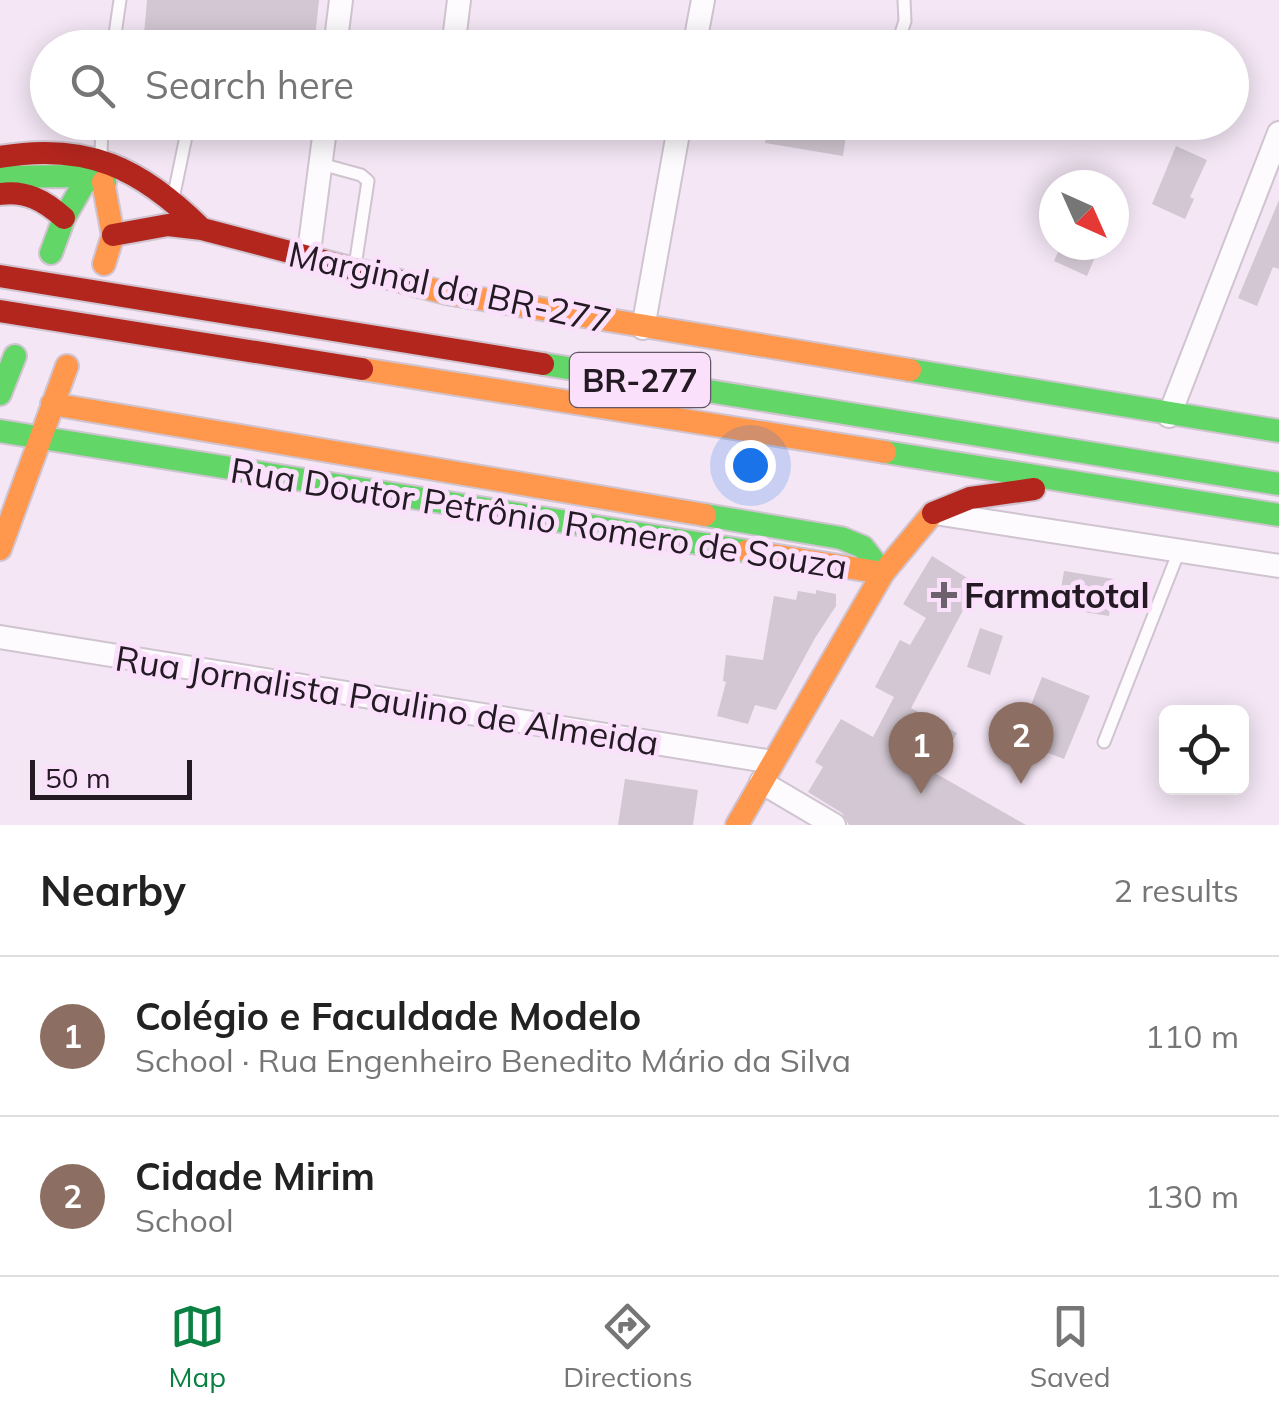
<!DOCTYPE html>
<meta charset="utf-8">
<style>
:root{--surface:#fff;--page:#f6f6f6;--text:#222;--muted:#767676;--line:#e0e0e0;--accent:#0b8043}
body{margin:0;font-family:Mulish,sans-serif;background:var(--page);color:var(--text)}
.controls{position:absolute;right:30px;bottom:30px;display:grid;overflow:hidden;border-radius:15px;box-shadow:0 5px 25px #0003}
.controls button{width:90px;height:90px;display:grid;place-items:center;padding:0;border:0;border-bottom:2px solid var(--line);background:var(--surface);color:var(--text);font:50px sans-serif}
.compass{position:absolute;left:1039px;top:170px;width:90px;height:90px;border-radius:50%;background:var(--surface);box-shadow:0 5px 25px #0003;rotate:135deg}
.scale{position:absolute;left:30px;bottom:25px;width:162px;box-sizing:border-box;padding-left:10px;border:5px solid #231a24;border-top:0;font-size:28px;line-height:35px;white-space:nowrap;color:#231a24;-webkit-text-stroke:8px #fae0fb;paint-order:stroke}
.you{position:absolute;left:750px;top:465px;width:35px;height:35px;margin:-25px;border:8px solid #fff;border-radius:50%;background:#1a73e8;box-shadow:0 0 0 15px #1a73e833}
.badge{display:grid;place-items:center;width:65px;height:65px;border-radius:50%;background:var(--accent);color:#fff;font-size:32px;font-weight:700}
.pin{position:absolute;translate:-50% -82px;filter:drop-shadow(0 2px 5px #0008)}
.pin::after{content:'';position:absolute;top:52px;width:35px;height:30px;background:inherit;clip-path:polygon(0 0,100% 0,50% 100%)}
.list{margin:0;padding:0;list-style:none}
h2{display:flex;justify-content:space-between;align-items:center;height:130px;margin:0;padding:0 40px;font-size:42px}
h2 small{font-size:32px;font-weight:400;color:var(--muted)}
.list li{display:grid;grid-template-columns:65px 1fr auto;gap:30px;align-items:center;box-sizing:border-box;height:160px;padding:0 40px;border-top:2px solid var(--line)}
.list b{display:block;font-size:38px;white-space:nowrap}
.list p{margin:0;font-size:32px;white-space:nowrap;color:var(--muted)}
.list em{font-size:32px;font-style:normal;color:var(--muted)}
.icon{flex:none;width:55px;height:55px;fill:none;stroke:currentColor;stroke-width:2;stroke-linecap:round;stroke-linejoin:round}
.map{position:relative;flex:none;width:1279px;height:825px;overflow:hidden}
.search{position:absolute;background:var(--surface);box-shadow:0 5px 25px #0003;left:30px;right:30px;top:30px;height:110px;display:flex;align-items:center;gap:25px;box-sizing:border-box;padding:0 35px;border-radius:55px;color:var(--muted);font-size:38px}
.sheet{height:450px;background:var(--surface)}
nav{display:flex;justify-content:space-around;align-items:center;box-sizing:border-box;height:140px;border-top:2px solid var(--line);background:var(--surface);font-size:28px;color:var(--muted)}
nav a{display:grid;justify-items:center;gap:5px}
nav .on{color:var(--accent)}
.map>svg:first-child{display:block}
</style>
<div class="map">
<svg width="1279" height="825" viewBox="0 0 1279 825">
<rect width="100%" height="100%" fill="#f4e6f5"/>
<!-- building -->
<path fill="#d2c7d2" d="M 147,0 L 319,0 L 314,48 L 143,46 Z
M 768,122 L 848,122 L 843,156 L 765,143 Z
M 1176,146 L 1207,160 L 1190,197 L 1194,199 L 1185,219 L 1152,204 Z
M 1279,200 L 1279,269 L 1273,267 L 1257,306 L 1238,298 Z
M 1061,245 L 1100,245 L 1087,276 L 1054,261 Z
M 932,556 L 977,584 L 911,708 L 957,733 L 935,773 L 1026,825 L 849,825 L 842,813 L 808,792 L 823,767 L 815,762 L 841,719 L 873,737 L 894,697 L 875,687 L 900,640 L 910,645 L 926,618 L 903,604 Z
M 1064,571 L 1114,579 L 1109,616 L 1077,611 L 1080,592 L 1061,589 Z
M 816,590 L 836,594 L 836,606 L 815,638 L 776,710 L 755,705 L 748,724 L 717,716 L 726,682 L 723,681 L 726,655 L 763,660 L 774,596 L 796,600 L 798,591 L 816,594 Z
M 980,628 L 1003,636 L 990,675 L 967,667 Z
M 1042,677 L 1090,696 L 1064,759 L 1017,741 Z
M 625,779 L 698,790 L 693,825 L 618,825 Z"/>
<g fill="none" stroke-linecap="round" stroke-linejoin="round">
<!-- lane casing -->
<g stroke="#cfc4d0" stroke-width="15">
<path id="lane" d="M 113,48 L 120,0
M 896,48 L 905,21 L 904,0
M 101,155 L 102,122
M 321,164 L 361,175 L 368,181 L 355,266
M 174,194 L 189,122
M 1104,742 L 1179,551"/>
</g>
<!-- street casing -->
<g stroke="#cfc4d0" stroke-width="26">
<path id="street" d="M 335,48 L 341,0
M 453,48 L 459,0
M 694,48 L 703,0
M 308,259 L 326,122
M 643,328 L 680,122
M 1169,416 L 1279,133
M 941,514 L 1279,566
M 0,637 L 773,762
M 761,782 L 834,825"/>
</g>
<!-- fast casing -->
<g stroke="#cfc4d0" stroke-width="26">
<path id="fast" d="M 4,177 L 71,176 L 105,182
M 51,253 L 64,218 L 87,178
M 543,364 L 1279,484
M 910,370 L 1279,431
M 0,394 L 15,356
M 0,431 L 747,551
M 885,452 L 1279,515
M 705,515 L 841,538 L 863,547 L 883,573"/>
</g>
<!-- slow casing -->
<g stroke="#cfc4d0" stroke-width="26">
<path id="slow" d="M 103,182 L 113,235 L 104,264
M 415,285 L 446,293 L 910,370
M 362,369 L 885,452
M 52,404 L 705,515
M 0,549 L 67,366
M 747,551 L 883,573
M 737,825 L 883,573 L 933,513"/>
</g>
<!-- jam casing -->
<g stroke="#cfc4d0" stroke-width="26">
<path id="jam" d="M 0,157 C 87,142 141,168 202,229
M 0,194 C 26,190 45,201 64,218
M 113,235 L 168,225 L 202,229 L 415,285
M 0,276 L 543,364
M 0,311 L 362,369
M 933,513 L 970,498 L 1034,489"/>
</g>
<!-- lane -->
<use href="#lane" stroke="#fdfbfe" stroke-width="11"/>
<!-- street -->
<use href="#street" stroke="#fdfbfe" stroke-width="22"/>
<!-- fast -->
<use href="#fast" stroke="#63d668" stroke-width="22"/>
<!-- slow -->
<use href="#slow" stroke="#ff974d" stroke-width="22"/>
<!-- jam -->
<use href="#jam" stroke="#b3261e" stroke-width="22"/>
</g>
<!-- markers -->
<path fill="#6c616d" stroke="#fae0fb" stroke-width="4" d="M939 580h10v10h10v10h-10v10h-10v-10h-10v-10h10z"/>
<g text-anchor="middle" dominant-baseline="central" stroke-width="10" stroke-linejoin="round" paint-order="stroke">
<!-- shield labels -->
<rect fill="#fae0fb" stroke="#645564" stroke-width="2.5" x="570" y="353" width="140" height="54" rx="8"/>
<g font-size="32" font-weight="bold" fill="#231a24">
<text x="640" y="380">BR-277</text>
</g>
<!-- street labels -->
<g font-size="35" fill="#231a24" stroke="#fae0fb">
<text transform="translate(450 287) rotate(12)">Marginal da BR-277</text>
<text transform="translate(539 518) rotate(9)">Rua Doutor Petrônio Romero de Souza</text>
<text transform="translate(387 700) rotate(9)">Rua Jornalista Paulino de Almeida</text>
</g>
<!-- poi labels -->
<g font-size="35" font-weight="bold" fill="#231a24" stroke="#fae0fb" text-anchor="start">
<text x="964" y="595">Farmatotal</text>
</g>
</g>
</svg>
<div class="controls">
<button><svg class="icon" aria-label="locate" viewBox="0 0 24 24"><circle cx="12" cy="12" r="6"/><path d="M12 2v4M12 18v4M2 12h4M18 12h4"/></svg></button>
</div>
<svg class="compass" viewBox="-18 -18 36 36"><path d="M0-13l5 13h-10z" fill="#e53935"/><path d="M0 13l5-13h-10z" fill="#767676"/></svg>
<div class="scale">50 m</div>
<div class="you"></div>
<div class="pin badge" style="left:921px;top:794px;background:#8d6e63">1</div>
<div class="pin badge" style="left:1021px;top:784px;background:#8d6e63">2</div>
<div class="search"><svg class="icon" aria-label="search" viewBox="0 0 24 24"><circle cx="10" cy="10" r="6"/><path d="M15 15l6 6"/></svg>Search here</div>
</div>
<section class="sheet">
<h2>Nearby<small>2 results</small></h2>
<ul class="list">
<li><span class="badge" style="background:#8d6e63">1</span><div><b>Colégio e Faculdade Modelo</b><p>School · Rua Engenheiro Benedito Mário da Silva</p></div><em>110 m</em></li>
<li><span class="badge" style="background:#8d6e63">2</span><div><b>Cidade Mirim</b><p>School</p></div><em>130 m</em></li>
</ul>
</section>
<nav>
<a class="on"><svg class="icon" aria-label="map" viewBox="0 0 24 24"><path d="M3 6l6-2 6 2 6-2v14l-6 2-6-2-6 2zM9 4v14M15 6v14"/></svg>Map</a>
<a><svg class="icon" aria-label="directions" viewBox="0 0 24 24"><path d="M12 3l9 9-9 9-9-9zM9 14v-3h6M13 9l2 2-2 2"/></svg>Directions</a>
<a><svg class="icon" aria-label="saved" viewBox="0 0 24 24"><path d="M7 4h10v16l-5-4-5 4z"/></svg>Saved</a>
</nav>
